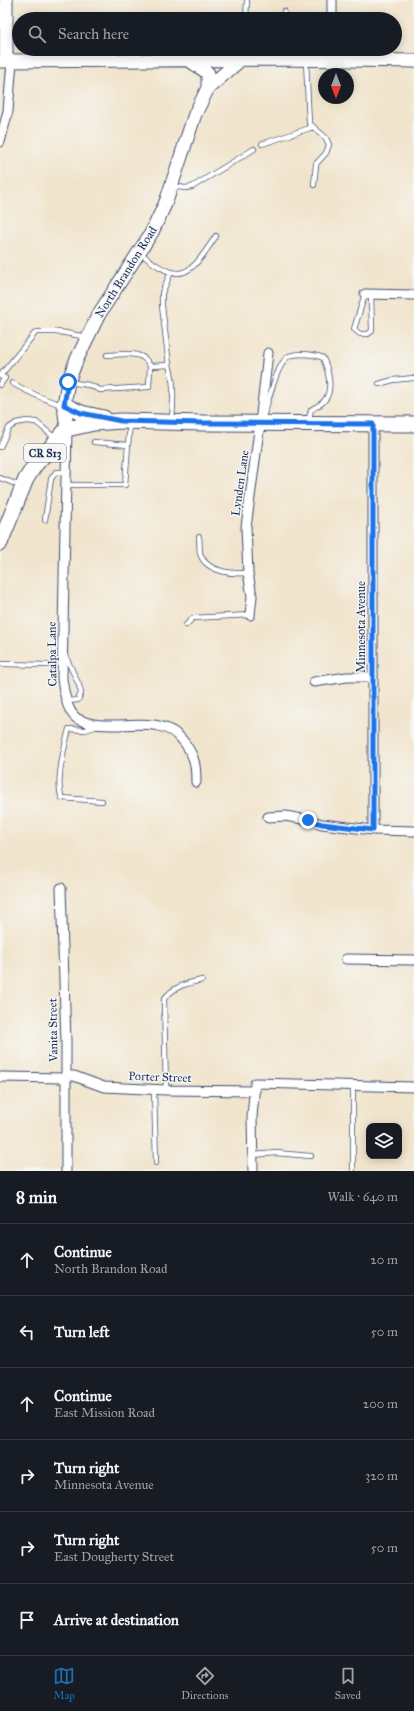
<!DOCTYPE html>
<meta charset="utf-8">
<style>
:root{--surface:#171b24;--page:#20242c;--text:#f1f3f6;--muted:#9ea1a6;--line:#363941;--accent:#1f6fb2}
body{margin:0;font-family:"IM FELL Great Primer",serif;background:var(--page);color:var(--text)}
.controls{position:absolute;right:12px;bottom:12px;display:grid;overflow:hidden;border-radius:8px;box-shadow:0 2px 10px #0003}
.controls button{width:36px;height:36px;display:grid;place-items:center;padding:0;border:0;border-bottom:1px solid var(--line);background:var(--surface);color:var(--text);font:20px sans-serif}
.compass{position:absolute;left:318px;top:68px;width:36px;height:36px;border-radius:50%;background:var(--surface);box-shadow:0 2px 10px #0003;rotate:180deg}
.stop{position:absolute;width:12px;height:12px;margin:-9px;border:3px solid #1a73e8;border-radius:50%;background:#fff}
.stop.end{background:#1a73e8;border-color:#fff;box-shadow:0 1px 4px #0008}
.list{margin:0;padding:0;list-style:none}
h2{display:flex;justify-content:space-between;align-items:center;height:52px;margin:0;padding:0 16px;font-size:17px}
h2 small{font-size:13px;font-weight:400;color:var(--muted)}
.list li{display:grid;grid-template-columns:26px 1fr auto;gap:12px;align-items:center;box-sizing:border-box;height:72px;padding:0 16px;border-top:1px solid var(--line)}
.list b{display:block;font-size:15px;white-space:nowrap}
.list p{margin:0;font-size:13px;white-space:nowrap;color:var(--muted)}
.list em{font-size:13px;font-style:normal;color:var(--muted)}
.icon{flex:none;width:22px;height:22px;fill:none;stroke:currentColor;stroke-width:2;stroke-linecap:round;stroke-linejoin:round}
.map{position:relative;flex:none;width:414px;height:1171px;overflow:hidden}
.search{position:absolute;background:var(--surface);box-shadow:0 2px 10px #0003;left:12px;right:12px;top:12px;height:44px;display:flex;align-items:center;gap:10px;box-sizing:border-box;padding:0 14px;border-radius:22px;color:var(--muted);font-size:15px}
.sheet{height:484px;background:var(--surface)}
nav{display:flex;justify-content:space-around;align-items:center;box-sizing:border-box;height:56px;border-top:1px solid var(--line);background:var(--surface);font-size:11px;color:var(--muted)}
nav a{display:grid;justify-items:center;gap:2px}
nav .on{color:var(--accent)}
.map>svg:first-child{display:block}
</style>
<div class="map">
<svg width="414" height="1171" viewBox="0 0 414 1171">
<rect width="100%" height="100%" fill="#f6f6f2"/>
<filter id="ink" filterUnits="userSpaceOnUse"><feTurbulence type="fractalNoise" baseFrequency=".025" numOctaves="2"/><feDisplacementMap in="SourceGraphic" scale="8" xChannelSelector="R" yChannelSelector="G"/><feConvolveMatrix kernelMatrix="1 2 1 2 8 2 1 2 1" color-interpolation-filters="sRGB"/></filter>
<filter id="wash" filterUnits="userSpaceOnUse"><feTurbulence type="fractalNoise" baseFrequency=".012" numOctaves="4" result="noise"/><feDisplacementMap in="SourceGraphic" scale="16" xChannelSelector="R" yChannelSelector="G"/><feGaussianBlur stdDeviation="0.9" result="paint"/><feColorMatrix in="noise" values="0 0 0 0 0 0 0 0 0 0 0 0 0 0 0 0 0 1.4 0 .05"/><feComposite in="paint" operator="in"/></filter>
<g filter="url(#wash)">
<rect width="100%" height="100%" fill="#f1e4cc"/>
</g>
<g filter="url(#ink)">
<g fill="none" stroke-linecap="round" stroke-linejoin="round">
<!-- lane casing -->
<g stroke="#3b4a6e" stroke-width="6">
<path id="lane" d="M 246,19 L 247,0
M 284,19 L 284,11
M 246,49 L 246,58
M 282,58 L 283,49
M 306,61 L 309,123 L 326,138 L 329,145 L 326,153 L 316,164 L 314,185
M 262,144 L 313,127
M 172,186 L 185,188 L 192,187 L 254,149
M 140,253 C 182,287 190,275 216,236
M 365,294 L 354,329 L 360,334 L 368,334 L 372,331 L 371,294
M 107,355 C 121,355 143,349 150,366
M 169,365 L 162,306 L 162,293 L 171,272
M 0,376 L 36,332 L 60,332 L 87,337
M 0,376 L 5,378 L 0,385
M 68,382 L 89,385 L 100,390 L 149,387 L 150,366 L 169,365 C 175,383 173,402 172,421
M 12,383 C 28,392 44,400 63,405
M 379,384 L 393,380 L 414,378
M 264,414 C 269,400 277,363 289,356 C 294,354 300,354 305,354 C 312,355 317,355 323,358 C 328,369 334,391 324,401 C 321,405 315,407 311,410 L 308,422
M 94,442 L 128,445 L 130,423
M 0,447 L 9,428 L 16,423 L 27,421 L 36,422 L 55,438
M 0,478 L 21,486
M 65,485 L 125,485 L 128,445
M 45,520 L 51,479 L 56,472 L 65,472
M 199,537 C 200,542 199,548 200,553 C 205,572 232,574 248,573
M 186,625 L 193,618 L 250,615
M 64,653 L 79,685 L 81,693 L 78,700 L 67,701
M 0,664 L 50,665
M 98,726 L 85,730 L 69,729 C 65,744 55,784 62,798 L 102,801
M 154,1090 L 156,1163
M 166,1090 L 164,999 C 174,986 188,983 202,980
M 253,1155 L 276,1153 L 311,1156
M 353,1171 L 353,1086"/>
</g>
<!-- street casing -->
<g stroke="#3b4a6e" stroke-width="11">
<path id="street" d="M 332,19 L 332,0
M 331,60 L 331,49
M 0,142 L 8,111 L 12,61
M 365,294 L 414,295
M 373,424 L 373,830
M 67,429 L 62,679 C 64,691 66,708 75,717 C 79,721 84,721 89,723 C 120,731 162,712 184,742 C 195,757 196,765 196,782
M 250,615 L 252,596 L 248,573 L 246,527 L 260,423 L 268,353
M 314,682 L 347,677 L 372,677
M 268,817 L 285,816 L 308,820 L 322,824 L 373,830 L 414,831
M 61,888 L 66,1041 L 66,1171
M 346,959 L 414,960
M 66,1076 L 74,1076 L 104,1087 L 166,1090 L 255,1091
M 0,1077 L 65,1078
M 253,1171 L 252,1117 L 255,1083 L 414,1087"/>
</g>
<!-- secondary casing -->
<g stroke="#3b4a6e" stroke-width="15">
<path id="secondary" d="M 6,0 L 6,61
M 189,60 L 208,73 L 208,88
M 0,61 L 282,59 L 414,61
M 67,429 L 64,405 L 68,382 L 76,361 L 99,314 L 152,232 L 166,202 L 195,114 L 208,88 L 240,60"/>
</g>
<!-- primary casing -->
<g stroke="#3b4a6e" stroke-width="17">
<path id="primary" d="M 64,405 L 81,413 L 104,418
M 0,543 L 26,479 L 35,465 L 67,429 L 94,423 L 121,421 L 203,423 L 414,424"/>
</g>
<!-- lane -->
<use href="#lane" stroke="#fff" stroke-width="4.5"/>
<!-- street -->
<use href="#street" stroke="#fff" stroke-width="9"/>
<!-- secondary -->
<use href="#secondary" stroke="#fff" stroke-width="13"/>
<!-- primary -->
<use href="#primary" stroke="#fff" stroke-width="15"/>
</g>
</g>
<g fill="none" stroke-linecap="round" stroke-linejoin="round" filter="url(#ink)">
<!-- route -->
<path stroke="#1a73e8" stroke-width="5" d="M 68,382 L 64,405 L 81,413 L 121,421 L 202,423 L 373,424 L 373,830 L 322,824 L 308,820"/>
</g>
<g text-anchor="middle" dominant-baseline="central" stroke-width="3" stroke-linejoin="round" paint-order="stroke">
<!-- shield labels -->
<rect fill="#f6f6f2" stroke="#5d6b8a" stroke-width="1" x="24" y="444" width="42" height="18" rx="3"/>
<g font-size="11" font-weight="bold" fill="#1b2f5e">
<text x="45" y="453">CR S13</text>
</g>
<!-- street labels -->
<g font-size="12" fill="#1b2f5e" stroke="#f6f6f2">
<text transform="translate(126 272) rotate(-58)">North Brandon Road</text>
<text transform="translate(240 483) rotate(-82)">Lynden Lane</text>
<text transform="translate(361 627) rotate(-90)">Minnesota Avenue</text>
<text transform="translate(52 654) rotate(-91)">Catalpa Lane</text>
<text transform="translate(53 1030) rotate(-91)">Vanita Street</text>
<text transform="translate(160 1077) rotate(2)">Porter Street</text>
</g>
</g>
</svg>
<div class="controls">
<button><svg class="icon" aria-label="layers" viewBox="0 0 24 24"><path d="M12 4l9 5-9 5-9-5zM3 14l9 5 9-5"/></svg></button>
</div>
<svg class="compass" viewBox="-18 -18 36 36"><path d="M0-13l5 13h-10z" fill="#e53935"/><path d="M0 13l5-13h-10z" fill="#9ea1a6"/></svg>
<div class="stop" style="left:68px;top:382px"></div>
<div class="stop end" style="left:308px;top:820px"></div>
<div class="search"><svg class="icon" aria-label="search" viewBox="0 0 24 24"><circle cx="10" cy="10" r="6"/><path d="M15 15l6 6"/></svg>Search here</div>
</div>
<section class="sheet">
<h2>8 min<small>Walk · 640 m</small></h2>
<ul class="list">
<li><svg class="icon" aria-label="ahead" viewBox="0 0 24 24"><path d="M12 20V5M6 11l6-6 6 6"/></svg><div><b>Continue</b><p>North Brandon Road</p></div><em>20 m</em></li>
<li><svg class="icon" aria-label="left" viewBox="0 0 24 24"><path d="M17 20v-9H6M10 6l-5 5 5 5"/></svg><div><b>Turn left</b></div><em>50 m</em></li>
<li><svg class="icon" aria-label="ahead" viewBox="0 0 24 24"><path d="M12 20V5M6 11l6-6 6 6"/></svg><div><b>Continue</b><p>East Mission Road</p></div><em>200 m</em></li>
<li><svg class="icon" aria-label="right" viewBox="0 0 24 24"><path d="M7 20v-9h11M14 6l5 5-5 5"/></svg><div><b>Turn right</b><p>Minnesota Avenue</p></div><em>320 m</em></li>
<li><svg class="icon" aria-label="right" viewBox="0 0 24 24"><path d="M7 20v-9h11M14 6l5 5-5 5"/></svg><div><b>Turn right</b><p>East Dougherty Street</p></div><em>50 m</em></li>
<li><svg class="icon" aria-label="arrive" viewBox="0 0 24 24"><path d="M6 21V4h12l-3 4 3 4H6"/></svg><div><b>Arrive at destination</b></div></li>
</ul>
</section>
<nav>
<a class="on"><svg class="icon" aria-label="map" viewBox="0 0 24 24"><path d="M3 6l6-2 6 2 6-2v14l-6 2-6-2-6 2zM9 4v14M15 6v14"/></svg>Map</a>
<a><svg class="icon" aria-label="directions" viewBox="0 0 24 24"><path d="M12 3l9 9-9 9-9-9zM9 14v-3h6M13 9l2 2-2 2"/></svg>Directions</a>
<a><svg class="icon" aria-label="saved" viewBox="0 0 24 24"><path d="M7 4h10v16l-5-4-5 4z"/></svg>Saved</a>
</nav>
